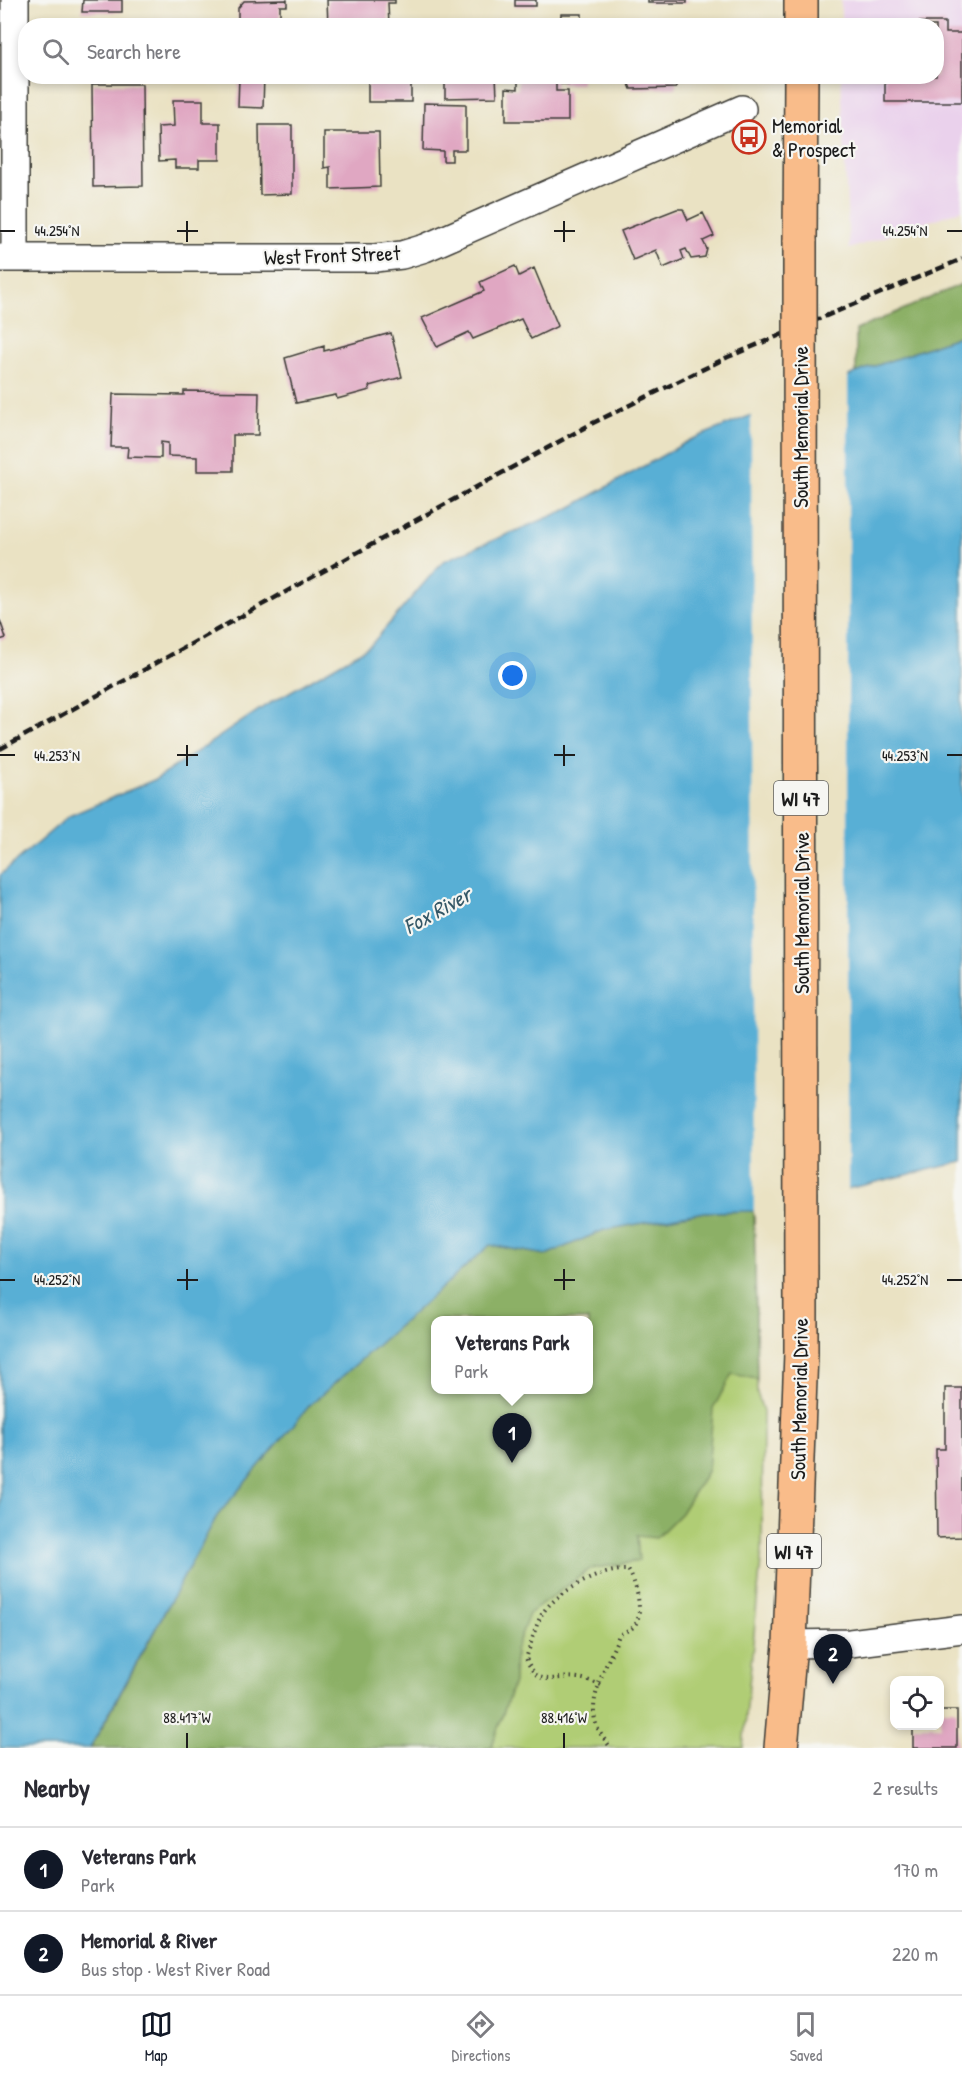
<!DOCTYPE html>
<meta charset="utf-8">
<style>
:root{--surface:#fff;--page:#f7f7f7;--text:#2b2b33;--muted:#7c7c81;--line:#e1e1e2;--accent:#111827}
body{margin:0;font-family:"Patrick Hand",sans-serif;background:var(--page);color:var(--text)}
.controls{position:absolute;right:18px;bottom:18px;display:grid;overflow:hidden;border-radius:12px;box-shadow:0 3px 9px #0003}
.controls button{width:54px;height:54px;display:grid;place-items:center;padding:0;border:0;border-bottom:2px solid var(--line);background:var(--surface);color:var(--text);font:30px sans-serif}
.you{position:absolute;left:513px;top:676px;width:21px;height:21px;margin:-15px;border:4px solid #fff;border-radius:50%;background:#1a73e8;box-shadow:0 0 0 9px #1a73e833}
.badge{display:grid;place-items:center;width:39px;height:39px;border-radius:50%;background:var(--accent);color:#fff;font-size:20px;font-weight:700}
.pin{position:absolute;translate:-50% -50px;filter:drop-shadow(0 2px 3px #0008)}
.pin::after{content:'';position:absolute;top:32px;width:21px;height:18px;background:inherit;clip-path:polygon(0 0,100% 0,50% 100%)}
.popup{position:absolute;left:431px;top:1316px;width:162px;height:78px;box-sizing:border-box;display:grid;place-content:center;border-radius:12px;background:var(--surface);filter:drop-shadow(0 2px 4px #0005);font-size:20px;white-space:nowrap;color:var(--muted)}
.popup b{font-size:22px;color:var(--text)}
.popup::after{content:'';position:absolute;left:50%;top:100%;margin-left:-12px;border:12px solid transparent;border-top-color:var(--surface)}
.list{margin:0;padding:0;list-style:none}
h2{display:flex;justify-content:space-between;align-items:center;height:78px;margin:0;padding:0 24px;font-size:26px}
h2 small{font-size:20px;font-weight:400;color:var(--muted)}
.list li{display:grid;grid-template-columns:39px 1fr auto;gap:18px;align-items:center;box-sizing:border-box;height:84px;padding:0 24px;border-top:2px solid var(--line)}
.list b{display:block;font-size:22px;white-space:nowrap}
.list p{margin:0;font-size:20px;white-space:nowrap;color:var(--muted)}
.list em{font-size:20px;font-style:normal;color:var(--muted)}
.icon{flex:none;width:33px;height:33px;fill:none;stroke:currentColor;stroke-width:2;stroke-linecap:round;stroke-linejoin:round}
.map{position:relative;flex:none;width:962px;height:1748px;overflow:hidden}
.search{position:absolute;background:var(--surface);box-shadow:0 3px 9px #0003;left:18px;right:18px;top:18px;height:66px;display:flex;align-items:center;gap:15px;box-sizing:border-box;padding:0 21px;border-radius:24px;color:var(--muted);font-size:22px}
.sheet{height:246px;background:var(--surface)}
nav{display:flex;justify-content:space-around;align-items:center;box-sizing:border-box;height:84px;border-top:2px solid var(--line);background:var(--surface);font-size:16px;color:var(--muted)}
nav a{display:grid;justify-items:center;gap:3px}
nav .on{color:var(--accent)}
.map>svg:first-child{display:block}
</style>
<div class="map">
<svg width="962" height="1748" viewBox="0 0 962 1748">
<rect width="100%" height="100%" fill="#f6f6f2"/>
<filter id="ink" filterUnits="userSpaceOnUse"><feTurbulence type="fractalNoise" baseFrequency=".0167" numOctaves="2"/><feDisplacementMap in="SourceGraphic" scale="12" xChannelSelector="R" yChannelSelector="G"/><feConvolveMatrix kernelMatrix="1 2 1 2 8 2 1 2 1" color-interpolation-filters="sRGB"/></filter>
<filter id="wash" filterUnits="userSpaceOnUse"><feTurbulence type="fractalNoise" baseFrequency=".008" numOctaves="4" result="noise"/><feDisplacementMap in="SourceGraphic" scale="24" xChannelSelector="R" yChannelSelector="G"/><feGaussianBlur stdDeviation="1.35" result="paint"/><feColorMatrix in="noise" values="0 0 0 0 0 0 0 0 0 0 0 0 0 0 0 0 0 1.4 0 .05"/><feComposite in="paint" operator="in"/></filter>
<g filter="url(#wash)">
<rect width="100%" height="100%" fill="#eae2c3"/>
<!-- built -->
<path fill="#ead1ec" d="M 841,0 L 962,0 L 962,210 L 849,249 L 841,77 L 936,76 L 936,26 L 841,25 Z"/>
<!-- green -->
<path fill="#b0cd74" stroke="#667448" stroke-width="1.5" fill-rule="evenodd" d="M 754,1211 L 757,1393 L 763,1411 L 762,1550 L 743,1748 L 90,1748 L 217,1516 L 310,1405 L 490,1245 L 546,1255 L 604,1230 L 705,1212 ZM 436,1320 L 588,1320 L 588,1390 L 436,1390 Z"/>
<!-- forest -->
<path fill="#8cb066" stroke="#546641" stroke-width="1.5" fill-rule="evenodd" d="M 962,284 L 962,335 L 856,373 L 856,330 Z
M 754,1211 L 757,1379 L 732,1374 L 713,1409 L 708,1470 L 681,1513 L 656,1538 L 637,1536 L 639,1561 L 590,1569 L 529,1614 L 515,1651 L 514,1682 L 491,1748 L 91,1748 L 217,1516 L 310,1405 L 490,1245 L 546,1255 L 604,1230 L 705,1212 ZM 436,1320 L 588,1320 L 588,1390 L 436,1390 Z"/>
<!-- water -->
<path fill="#58afd5" stroke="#3a6678" stroke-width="1.5" d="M 962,335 L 962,1162 L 754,1211 L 705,1212 L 604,1230 L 546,1255 L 490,1245 L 310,1405 L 217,1516 L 90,1748 L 0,1748 L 0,875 L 69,816 L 156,779 L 265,706 L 370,646 L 443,561 L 566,510 L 690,440 L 856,373 Z"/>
<!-- pier -->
<path fill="#eae2c3" d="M 848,373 L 848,1192 L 754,1214 L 751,412 Z"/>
<g id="blocks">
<!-- building -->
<path fill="#e0a7c2" d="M 83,0 L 122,0 L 122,12 L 82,12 Z
M 287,0 L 287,6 L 280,6 L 280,26 L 242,25 L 242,21 L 238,19 L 238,8 L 244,1 Z
M 327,0 L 395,0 L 395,3 L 388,3 L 389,26 L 328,26 Z
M 515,0 L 536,0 L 536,6 L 515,6 Z
M 648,0 L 687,0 L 687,3 L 648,3 Z
M 561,14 L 582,14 L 582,26 L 560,26 Z
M 918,22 L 945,22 L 945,33 L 962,33 L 962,102 L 885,102 L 885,76 L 936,76 L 936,26 L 918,26 Z
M 239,76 L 264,76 L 263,108 L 238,107 Z
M 368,76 L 411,76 L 411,102 L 368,102 Z
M 445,76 L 496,76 L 497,97 L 445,98 Z
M 561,76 L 582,76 L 582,84 L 561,84 Z
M 605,76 L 676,76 L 676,88 L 631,89 L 627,79 L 605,79 Z
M 518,77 L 556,77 L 556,91 L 568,91 L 568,121 L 506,121 L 506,88 L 518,89 Z
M 92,84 L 142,84 L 143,186 L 93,187 Z
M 173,100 L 203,100 L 203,123 L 220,123 L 220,160 L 199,160 L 199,168 L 175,168 L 175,160 L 159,161 L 158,127 L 174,126 Z
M 424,103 L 466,104 L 466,150 L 452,150 L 452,161 L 443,161 L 443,151 L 423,150 Z
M 259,125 L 292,125 L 292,194 L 260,195 Z
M 324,132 L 379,132 L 380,187 L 330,189 L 330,167 L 324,168 Z
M 677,209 L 683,209 L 688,220 L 703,213 L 714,236 L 703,241 L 707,249 L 705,257 L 691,259 L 686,249 L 681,251 L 684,259 L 663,268 L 656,250 L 633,260 L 621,231 Z
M 515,266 L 519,276 L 534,268 L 558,326 L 531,339 L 521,319 L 473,339 L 469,332 L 437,347 L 422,318 L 484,291 L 480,282 Z
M 391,333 L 402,377 L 369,386 L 370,390 L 337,399 L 336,395 L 296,403 L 285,358 L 324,346 L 324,351 Z
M 184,391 L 259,392 L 258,435 L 233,435 L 233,471 L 197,471 L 197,457 L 168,456 L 168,443 L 161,442 L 161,458 L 127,457 L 128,447 L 111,447 L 113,394 L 184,395 Z
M 0,620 L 6,638 L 0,640 Z
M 945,1388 L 962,1388 L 962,1537 L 937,1538 L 936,1449 L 945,1449 Z
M 940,1710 L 957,1710 L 957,1748 L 913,1748 L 913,1726 L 940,1726 Z"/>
</g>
</g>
<g filter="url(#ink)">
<use href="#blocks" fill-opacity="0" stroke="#3b3a35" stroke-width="1.5"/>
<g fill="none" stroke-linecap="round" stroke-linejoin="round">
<!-- street casing -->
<g stroke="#3b3a35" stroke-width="30">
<path id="street" d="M 15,0 L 15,258
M 0,258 L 375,258 L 402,255 L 425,248 L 742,109
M 790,1644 L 850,1643 L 962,1629"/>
</g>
<!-- primary casing -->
<g stroke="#3b3a35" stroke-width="36">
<path id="primary" d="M 801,26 L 801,0
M 800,242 L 801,76
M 781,1748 L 790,1644 L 801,1353"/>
</g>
<!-- path -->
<path stroke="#3b3a35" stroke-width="4" stroke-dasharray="1.5 4.5" stroke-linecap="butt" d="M 601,1685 C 593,1682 585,1679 578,1678 C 554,1674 539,1691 526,1658 C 531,1645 535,1626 542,1614 C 556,1592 602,1568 628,1570 C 636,1581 644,1613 635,1625 C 632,1630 624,1631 619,1635 C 610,1659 589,1694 595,1720 C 597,1731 605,1740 611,1748"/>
<!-- street -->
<use href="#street" stroke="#fff" stroke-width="27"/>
<!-- primary -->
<use href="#primary" stroke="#f9bc8a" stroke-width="33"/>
<!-- rail -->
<path stroke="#1c1c1c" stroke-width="4.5" stroke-dasharray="9 4.5" stroke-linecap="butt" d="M 0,749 L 591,424 L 728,357 L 962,259"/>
<!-- primary-bridge casing -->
<g stroke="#3b3a35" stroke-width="36" stroke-linecap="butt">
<path id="primary-bridge" d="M 800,242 L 801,1353"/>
</g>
<!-- primary-bridge -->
<use href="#primary-bridge" stroke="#f9bc8a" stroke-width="33"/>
</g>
</g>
<!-- ticks -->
<path fill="none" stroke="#1c1c1c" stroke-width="2" d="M 187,221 L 187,242M 564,221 L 564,242M 0,231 L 15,231M 177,231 L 198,231M 554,231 L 575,231M 947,231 L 962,231M 187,745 L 187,766M 564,745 L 564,766M 0,755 L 15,755M 177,755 L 198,755M 554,755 L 575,755M 947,755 L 962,755M 187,1269 L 187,1290M 564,1269 L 564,1290M 0,1280 L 15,1280M 177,1280 L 198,1280M 554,1280 L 575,1280M 947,1280 L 962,1280M 187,1733 L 187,1748M 564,1733 L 564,1748"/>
<!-- icons -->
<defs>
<g id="bus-ring" transform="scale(1.725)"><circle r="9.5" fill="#f6f6f2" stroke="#c8321e" stroke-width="1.5"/><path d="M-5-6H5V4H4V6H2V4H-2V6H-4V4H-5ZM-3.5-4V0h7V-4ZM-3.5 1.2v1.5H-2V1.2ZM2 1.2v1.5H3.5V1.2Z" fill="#c8321e"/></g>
</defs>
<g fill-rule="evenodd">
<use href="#bus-ring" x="749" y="137"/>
</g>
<g text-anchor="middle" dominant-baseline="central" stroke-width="4.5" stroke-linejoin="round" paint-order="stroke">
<!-- shield labels -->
<g fill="#f6f6f2" stroke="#5d5d5c" stroke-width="1.5">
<rect x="774" y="781" width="54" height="34" rx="4.5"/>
<rect x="767" y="1534" width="54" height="34" rx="4.5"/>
</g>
<g font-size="20" font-weight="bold" fill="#1c1c1c">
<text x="801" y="798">WI 47</text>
<text x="794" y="1551">WI 47</text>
</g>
<!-- poi labels -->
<g font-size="21" fill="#1c1c1c" stroke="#f6f6f2" text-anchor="start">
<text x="772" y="125">Memorial<tspan x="772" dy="24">&amp; Prospect</tspan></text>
</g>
<!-- street labels -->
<g font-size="21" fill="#1c1c1c" stroke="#f6f6f2">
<text transform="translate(332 255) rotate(-2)">West Front Street</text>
<text transform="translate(800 427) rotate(-90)">South Memorial Drive</text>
<text transform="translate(801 913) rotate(-90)">South Memorial Drive</text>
<text transform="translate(799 1399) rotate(-89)">South Memorial Drive</text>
</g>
<!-- water labels -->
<g font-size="22" font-style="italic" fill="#345766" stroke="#f6f6f2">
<text transform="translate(437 910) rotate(-29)">Fox River</text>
</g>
</g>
<g font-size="15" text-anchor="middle" fill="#1c1c1c" stroke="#f6f6f2" stroke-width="4.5" stroke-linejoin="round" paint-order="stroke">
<text x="57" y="236">44.254°N</text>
<text x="905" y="236">44.254°N</text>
<text x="57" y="761">44.253°N</text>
<text x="905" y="761">44.253°N</text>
<text x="57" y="1285">44.252°N</text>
<text x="905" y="1285">44.252°N</text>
<text x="187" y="1723">88.417°W</text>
<text x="564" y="1723">88.416°W</text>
</g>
</svg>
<div class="controls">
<button><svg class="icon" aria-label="locate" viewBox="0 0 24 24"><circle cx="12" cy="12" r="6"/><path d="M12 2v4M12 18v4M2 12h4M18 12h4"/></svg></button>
</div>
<div class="you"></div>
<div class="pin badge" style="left:512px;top:1463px">1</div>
<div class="popup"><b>Veterans Park</b>Park</div>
<div class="pin badge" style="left:833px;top:1684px">2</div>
<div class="search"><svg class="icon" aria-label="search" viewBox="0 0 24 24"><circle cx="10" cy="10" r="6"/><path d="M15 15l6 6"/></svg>Search here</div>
</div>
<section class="sheet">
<h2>Nearby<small>2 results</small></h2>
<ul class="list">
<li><span class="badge">1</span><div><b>Veterans Park</b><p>Park</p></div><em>170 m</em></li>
<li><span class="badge">2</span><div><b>Memorial &amp; River</b><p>Bus stop · West River Road</p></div><em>220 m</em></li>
</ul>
</section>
<nav>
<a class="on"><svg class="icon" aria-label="map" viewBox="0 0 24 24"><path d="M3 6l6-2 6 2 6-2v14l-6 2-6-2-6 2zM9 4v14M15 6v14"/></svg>Map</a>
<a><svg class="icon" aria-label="directions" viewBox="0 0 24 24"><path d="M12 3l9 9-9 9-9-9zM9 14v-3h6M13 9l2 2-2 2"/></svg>Directions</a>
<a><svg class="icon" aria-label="saved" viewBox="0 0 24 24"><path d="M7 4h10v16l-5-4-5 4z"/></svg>Saved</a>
</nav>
